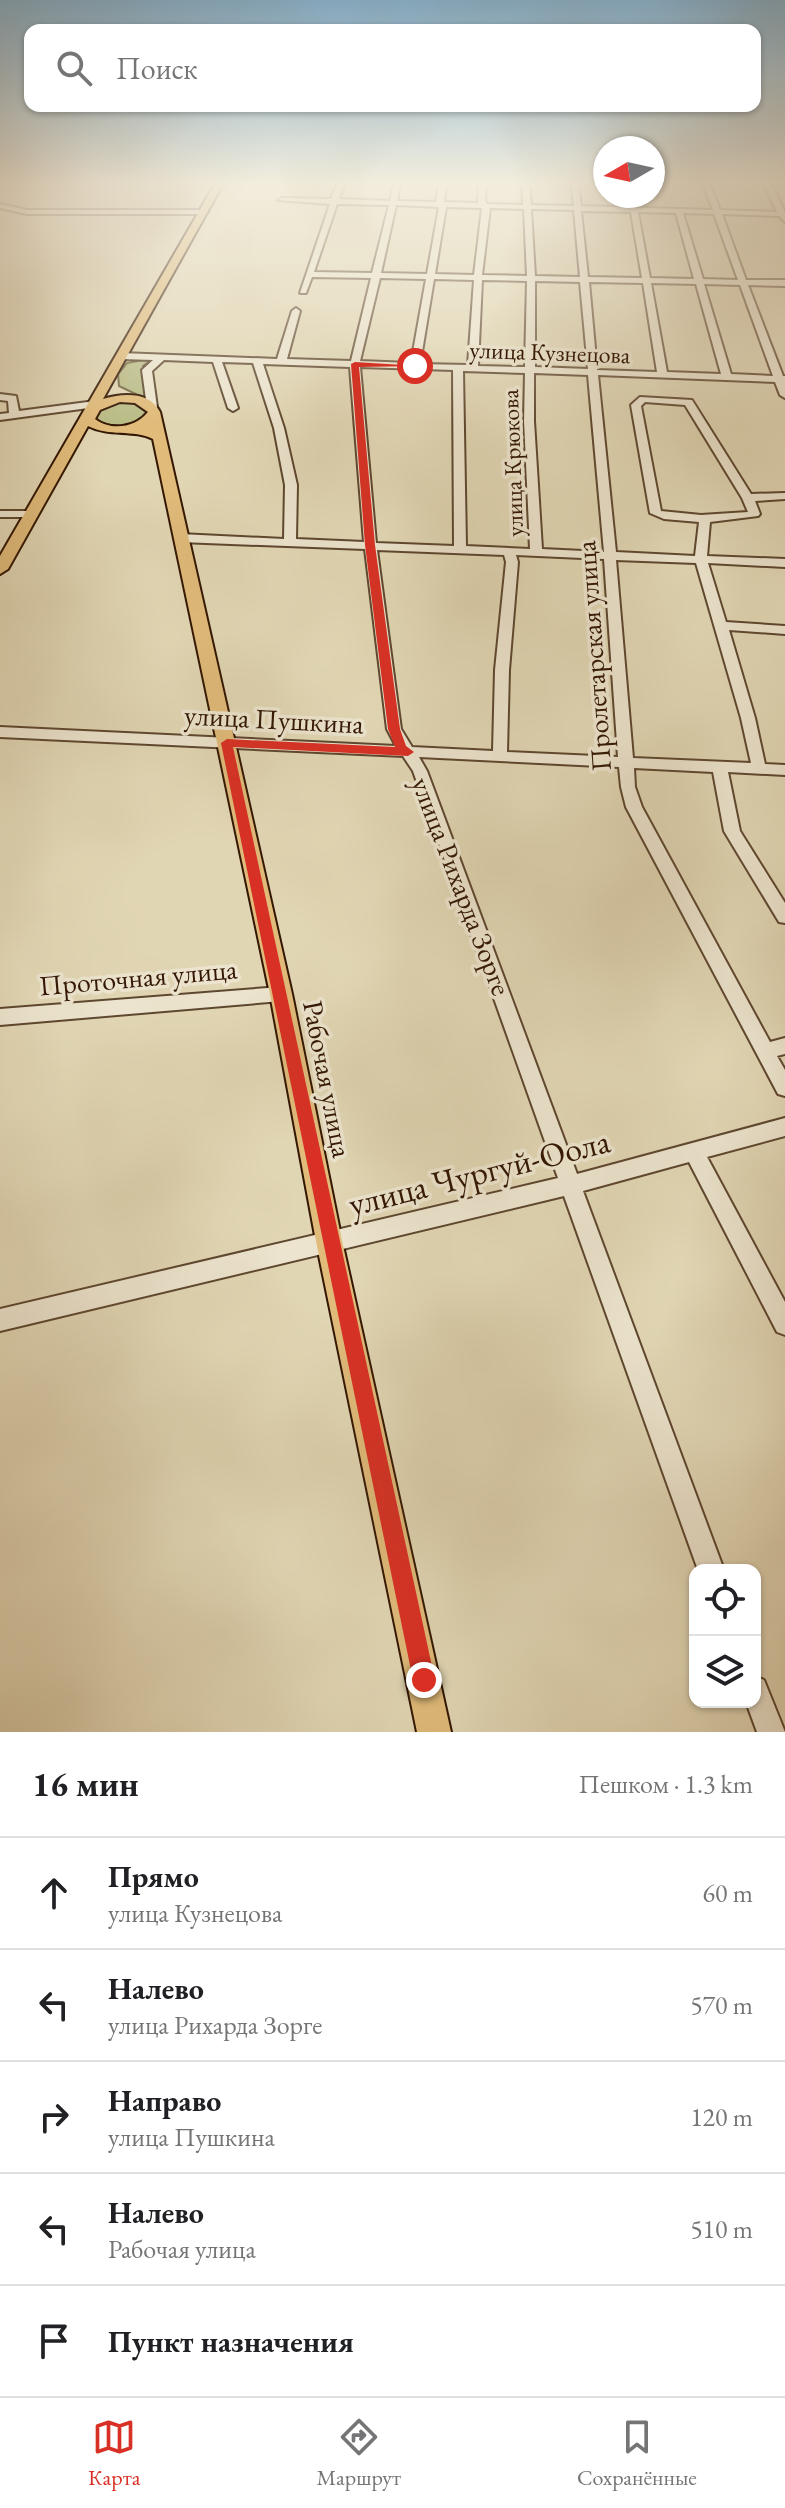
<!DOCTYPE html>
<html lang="ru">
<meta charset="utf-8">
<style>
:root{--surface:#fff;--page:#f6f6f6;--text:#202124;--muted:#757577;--line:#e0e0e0;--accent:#d93025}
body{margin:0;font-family:"EB Garamond",serif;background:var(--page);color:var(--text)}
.controls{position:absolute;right:24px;bottom:24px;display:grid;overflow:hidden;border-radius:16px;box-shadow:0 2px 6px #0004}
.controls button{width:72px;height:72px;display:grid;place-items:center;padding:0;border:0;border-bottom:2px solid var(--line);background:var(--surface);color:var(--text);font:40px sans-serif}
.compass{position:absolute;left:593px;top:136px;width:72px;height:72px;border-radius:50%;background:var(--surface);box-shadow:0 2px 6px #0004;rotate:261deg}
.stop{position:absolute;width:24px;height:24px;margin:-18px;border:6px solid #d93025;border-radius:50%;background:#fff}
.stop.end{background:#d93025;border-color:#fff;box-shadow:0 2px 8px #0008}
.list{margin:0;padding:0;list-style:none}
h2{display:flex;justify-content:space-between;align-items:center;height:104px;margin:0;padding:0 32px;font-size:34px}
h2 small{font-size:26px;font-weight:400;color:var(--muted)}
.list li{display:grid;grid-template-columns:52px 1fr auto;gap:24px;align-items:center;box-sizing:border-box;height:112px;padding:0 32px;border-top:2px solid var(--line)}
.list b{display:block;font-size:30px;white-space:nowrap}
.list p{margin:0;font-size:26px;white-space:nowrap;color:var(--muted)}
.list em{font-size:26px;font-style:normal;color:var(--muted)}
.icon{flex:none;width:44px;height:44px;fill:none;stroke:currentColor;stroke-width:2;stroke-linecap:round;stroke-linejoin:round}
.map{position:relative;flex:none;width:785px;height:1732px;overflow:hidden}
.search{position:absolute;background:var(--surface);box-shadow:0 2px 6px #0004;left:24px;right:24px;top:24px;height:88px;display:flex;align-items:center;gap:20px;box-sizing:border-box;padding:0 28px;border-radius:16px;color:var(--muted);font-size:30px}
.sheet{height:664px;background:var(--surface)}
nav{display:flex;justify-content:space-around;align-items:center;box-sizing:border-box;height:112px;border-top:2px solid var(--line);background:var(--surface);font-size:22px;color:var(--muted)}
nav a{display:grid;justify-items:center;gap:4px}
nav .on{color:var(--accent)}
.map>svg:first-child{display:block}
</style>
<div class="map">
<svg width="785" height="1732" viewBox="0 0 785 1732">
<rect width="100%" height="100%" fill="#e1d6b4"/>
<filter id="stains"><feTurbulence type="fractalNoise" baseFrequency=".0025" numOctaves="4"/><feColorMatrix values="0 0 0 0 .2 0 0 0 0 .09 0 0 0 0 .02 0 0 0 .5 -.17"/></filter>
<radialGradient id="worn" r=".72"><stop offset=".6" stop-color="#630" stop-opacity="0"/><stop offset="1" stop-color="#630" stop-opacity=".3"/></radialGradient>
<!-- green -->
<path fill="#babc87" stroke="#766a45" stroke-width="2" d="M 154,358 L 143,366 L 148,400 L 119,386 L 118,374 L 127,363 Z
M 118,403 L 135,403 L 148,412 L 148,416 C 131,430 114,428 95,420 L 97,412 Z"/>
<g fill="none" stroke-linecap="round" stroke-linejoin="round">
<!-- minor casing -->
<g stroke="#5e472f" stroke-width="4">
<path id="minor" d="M 338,182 L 345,182 L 339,199 L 390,201 L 394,182 L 401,182 L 397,201 L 436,202 L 439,182 L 446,182 L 444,202 L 478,203 L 479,182 L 486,182 L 485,201 L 487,204 L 523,205 L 522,182 L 529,182 L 531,205 L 574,206 L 571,182 L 578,182 L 581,206 L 713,210 L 702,182 L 709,182 L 720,210 L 777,212 L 763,182 L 770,182 L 785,212 L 785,222 L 779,216 L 722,214 L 746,280 L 785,280 L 785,286 L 748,285 L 783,376 L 785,376 L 785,398 L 780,395 L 775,382 L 598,375 L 616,552 L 695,556 L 699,522 L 664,519 L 650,513 L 631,405 L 640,397 L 692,400 L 751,494 L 785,493 L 785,499 L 755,501 L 760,514 L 758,516 L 710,522 L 707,556 L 785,559 L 785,567 L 708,563 L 726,622 L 785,626 L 785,634 L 729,630 L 755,718 L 765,764 L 785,765 L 785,775 L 728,772 L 740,831 L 785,903 L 785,923 L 779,922 L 724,831 L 713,772 L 634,768 L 635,787 L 642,807 L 770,1042 L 785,1038 L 785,1054 L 777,1056 L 785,1070 L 785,1096 L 778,1094 L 626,807 L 621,787 L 619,767 L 419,757 L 427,771 L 577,1174 L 785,1118 L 785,1136 L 707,1157 L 785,1302 L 785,1335 L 777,1332 L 689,1162 L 583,1191 L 724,1570 L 698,1570 L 564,1196 L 0,1331 L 0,1309 L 558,1178 L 413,771 L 403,756 L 0,737 L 0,727 L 396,746 L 387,729 L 365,549 L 180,542 L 174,538 L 180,534 L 284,539 L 285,485 L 274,428 L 253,363 L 222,362 L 238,408 L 233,411 L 228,408 L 213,362 L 164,360 L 152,371 L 157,407 L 152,410 L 147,407 L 142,370 L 153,360 L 121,359 L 116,356 L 121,353 L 277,359 L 292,311 L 296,308 L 300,311 L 287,359 L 351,361 L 371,278 L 312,277 L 306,293 L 300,293 L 330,204 L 278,200 L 282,198 L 331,199 ZM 337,204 L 389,205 L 372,273 L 314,272 ZM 396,205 L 439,207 L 427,274 L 381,273 ZM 446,207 L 482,208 L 474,275 L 435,274 ZM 490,208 L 524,209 L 527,276 L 482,275 ZM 531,209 L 574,210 L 580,277 L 535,276 ZM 581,211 L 631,212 L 642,278 L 588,277 ZM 638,212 L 676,213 L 694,279 L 650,278 ZM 683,213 L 714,214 L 738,280 L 703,279 ZM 380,278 L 426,279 L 411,363 L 360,361 ZM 434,279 L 474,280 L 468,365 L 420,364 ZM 482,280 L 527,281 L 525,367 L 478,366 ZM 535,281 L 580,282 L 588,369 L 535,367 ZM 589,282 L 643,283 L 657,372 L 597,370 ZM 651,283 L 696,284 L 721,374 L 667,372 ZM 704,284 L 740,285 L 773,376 L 731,374 ZM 263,364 L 350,367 L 364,542 L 296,539 L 297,485 L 284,428 ZM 360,367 L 453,370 L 454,546 L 376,543 ZM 463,371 L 525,373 L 524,421 L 530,549 L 466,546 ZM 534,373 L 588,375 L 604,552 L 542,549 L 534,421 ZM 645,402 L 685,405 L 742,498 L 748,512 L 701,515 L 661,511 L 641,406 ZM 377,550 L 504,555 L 506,562 L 495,670 L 493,751 L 412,747 L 401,729 ZM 516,555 L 604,559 L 618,757 L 507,752 L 509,670 L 518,562 ZM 616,560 L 696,563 L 741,718 L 751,763 L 633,758 Z
M 0,204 L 27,210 L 204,210 L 208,212 L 204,214 L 27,214 L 0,208 Z
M 0,394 L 16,396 L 19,411 L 103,400 L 108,403 L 103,406 L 0,420 L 0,414 L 9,413 L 8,401 L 0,400 Z
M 0,511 L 31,511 L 37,514 L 31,517 L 0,517 Z
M 281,987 L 287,989 L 290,994 L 287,999 L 281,1001 L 0,1025 L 0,1009 Z
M 755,1676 L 764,1680 L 785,1732 L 757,1732 L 746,1702 L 755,1702 Z"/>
</g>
<!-- major casing -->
<g stroke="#331703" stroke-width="4">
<path id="major" d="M 216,182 L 224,182 L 103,399 C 122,393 150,391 160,412 L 292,994 L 342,1241 L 451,1732 L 417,1732 L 316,1241 L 270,994 L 153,439 C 133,429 109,437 88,426 L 8,569 L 0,574 L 0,556 ZM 120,402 L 135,403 L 148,412 C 135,428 111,431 95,419 L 100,410 Z"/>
</g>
<!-- minor -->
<use href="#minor" fill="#ece4ce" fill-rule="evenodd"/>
<!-- major -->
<use href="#major" fill="#e0bb7a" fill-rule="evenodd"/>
</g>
<!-- sky -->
<linearGradient id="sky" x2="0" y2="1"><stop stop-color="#87b5d4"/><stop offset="0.43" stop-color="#f2eddd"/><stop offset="1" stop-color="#f2eddd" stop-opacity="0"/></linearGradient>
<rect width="785" height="424" fill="url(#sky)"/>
<!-- route -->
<path fill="#d93025" d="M 355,362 L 419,366 L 359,367 L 375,545 L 400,729 L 406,746 L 414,752 L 408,756 L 233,747 L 435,1680 L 432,1688 L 424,1691 L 416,1688 L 413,1680 L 221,743 L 227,739 L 395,747 L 388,729 L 365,545 L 351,364 Z"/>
<g text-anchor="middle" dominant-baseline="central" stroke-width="7" stroke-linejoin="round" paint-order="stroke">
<!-- far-street labels -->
<g font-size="24" fill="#331703" stroke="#ece4ce">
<text transform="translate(550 352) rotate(2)">улица Кузнецова</text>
<text transform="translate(512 463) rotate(-92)">улица Крюкова</text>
</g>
<!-- street labels -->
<g font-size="28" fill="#331703" stroke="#ece4ce">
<text transform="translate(593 656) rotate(-94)">Пролетарская улица</text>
<text transform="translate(274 719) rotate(3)">улица Пушкина</text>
<text transform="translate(462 886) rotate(69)">улица Рихарда Зорге</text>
<text transform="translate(138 977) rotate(-5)">Проточная улица</text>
<text transform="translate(328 1079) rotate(79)">Рабочая улица</text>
</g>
<!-- near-street labels -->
<g font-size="34" fill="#331703" stroke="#ece4ce">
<text transform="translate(479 1172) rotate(-14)">улица Чургуй-Оола</text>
</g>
</g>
<rect width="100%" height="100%" filter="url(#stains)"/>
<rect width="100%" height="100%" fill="url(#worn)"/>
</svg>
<div class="controls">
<button><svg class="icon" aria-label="locate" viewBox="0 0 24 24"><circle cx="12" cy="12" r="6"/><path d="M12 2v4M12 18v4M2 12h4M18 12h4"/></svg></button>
<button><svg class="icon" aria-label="layers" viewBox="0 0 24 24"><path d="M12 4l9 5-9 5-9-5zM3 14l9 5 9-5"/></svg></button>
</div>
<svg class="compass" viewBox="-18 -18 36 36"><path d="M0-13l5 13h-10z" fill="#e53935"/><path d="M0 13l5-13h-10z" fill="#757577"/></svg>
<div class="stop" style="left:415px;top:366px"></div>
<div class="stop end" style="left:424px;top:1680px"></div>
<div class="search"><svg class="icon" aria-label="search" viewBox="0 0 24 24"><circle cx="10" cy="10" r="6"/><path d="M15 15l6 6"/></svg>Поиск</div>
</div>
<section class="sheet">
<h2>16 мин<small>Пешком · 1.3 km</small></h2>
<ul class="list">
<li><svg class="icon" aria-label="ahead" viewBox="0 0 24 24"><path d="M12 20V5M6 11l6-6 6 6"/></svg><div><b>Прямо</b><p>улица Кузнецова</p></div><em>60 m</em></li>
<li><svg class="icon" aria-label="left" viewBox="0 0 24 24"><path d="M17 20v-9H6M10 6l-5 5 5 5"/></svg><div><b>Налево</b><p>улица Рихарда Зорге</p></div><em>570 m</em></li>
<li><svg class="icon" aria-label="right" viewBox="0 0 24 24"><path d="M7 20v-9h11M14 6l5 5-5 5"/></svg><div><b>Направо</b><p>улица Пушкина</p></div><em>120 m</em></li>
<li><svg class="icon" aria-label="left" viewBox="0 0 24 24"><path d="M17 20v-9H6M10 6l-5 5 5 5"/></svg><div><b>Налево</b><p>Рабочая улица</p></div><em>510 m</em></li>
<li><svg class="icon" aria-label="arrive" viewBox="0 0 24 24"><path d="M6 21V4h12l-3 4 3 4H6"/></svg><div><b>Пункт назначения</b></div></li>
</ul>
</section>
<nav>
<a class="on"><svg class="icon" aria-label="map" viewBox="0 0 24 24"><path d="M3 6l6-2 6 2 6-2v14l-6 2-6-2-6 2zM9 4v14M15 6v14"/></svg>Карта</a>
<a><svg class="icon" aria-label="directions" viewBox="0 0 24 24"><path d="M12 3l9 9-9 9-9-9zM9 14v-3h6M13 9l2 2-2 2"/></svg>Маршрут</a>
<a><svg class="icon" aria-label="saved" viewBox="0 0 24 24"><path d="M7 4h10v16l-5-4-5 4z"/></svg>Сохранённые</a>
</nav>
